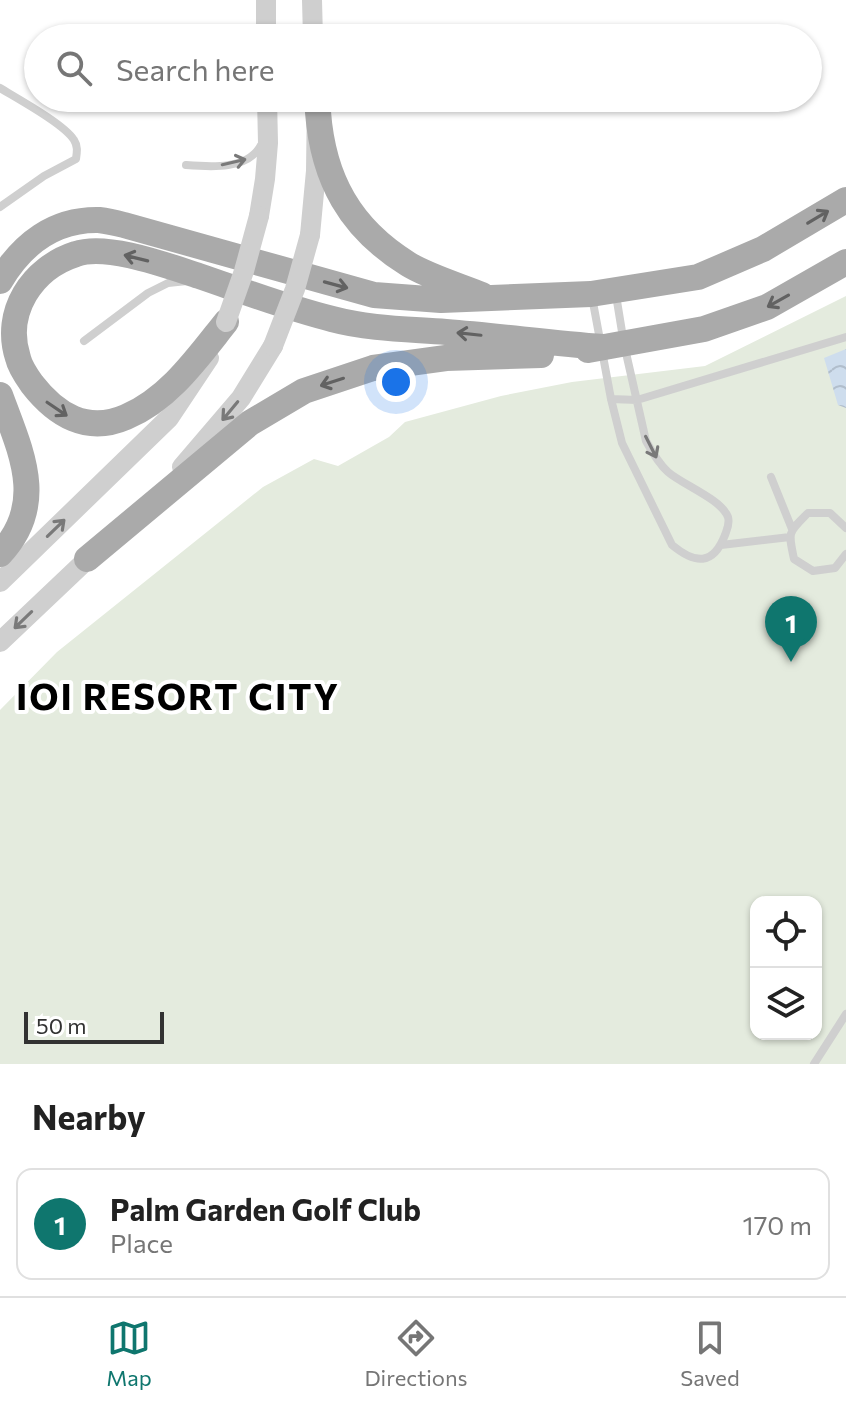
<!DOCTYPE html>
<style>
:root{--surface:#fff;--page:#f2f2f2;--text:#222;--muted:#767676;--line:#e0e0e0;--accent:#0f766e}
body{margin:0;font-family:Commissioner,sans-serif;background:var(--page);color:var(--text)}
.controls{position:absolute;right:24px;bottom:24px;display:grid;overflow:hidden;border-radius:16px;box-shadow:0 2px 6px #0004}
.controls button{width:72px;height:72px;display:grid;place-items:center;padding:0;border:0;border-bottom:2px solid var(--line);background:var(--surface);color:var(--text);font:40px sans-serif}
.scale{position:absolute;left:24px;bottom:20px;width:140px;box-sizing:border-box;padding-left:8px;border:4px solid #323232;border-top:0;font-size:22px;line-height:28px;white-space:nowrap;color:#323232;-webkit-text-stroke:6px #fff;paint-order:stroke}
.you{position:absolute;left:396px;top:382px;width:28px;height:28px;margin:-20px;border:6px solid #fff;border-radius:50%;background:#1a73e8;box-shadow:0 0 0 12px #1a73e833}
.badge{display:grid;place-items:center;width:52px;height:52px;border-radius:50%;background:var(--accent);color:#fff;font-size:26px;font-weight:700}
.pin{position:absolute;translate:-50% -66px;filter:drop-shadow(0 2px 4px #0008)}
.pin::after{content:'';position:absolute;top:42px;width:28px;height:24px;background:inherit;clip-path:polygon(0 0,100% 0,50% 100%)}
.list{margin:0;padding:0;list-style:none}
h2{display:flex;justify-content:space-between;align-items:center;height:104px;margin:0;padding:0 32px;font-size:34px}
h2 small{font-size:26px;font-weight:400;color:var(--muted)}
.list li{display:grid;grid-template-columns:52px 1fr auto;gap:24px;align-items:center;box-sizing:border-box;height:112px;margin:0 16px 16px;padding:0 16px;border:2px solid var(--line);border-radius:16px}
.list b{display:block;font-size:30px;white-space:nowrap}
.list p{margin:0;font-size:26px;white-space:nowrap;color:var(--muted)}
.list em{font-size:26px;font-style:normal;color:var(--muted)}
.icon{flex:none;width:44px;height:44px;fill:none;stroke:currentColor;stroke-width:2;stroke-linecap:round;stroke-linejoin:round}
.map{position:relative;flex:none;width:846px;height:1064px;overflow:hidden}
.search{position:absolute;background:var(--surface);box-shadow:0 2px 6px #0004;left:24px;right:24px;top:24px;height:88px;display:flex;align-items:center;gap:20px;box-sizing:border-box;padding:0 28px;border-radius:44px;color:var(--muted);font-size:30px}
.sheet{height:232px;background:var(--surface)}
nav{display:flex;justify-content:space-around;align-items:center;box-sizing:border-box;height:112px;border-top:2px solid var(--line);background:var(--surface);font-size:22px;color:var(--muted)}
nav a{display:grid;justify-items:center;gap:4px}
nav .on{color:var(--accent)}
.map>svg:first-child{display:block}
</style>
<div class="map">
<svg width="846" height="1064" viewBox="0 0 846 1064">
<defs>
<pattern id="water-waves" width="16" height="10" patternUnits="userSpaceOnUse" patternTransform="scale(2)"><rect width="16" height="10" fill="#cedded"/><path d="M0 5q4-4 8 0t8 0" fill="none" stroke="#b1becc"/></pattern>
</defs>
<rect width="100%" height="100%" fill="#fff"/>
<!-- grass -->
<path fill="#e4ebde" fill-rule="evenodd" d="M 846,296 L 846,1064 L 0,1064 L 0,710 L 57,652 L 263,487 L 314,459 L 338,466 L 389,437 L 405,422 L 501,396 L 572,382 L 705,366 ZM 756,902 L 816,902 L 816,1034 L 756,1034 Z"/>
<!-- water -->
<path fill="url(#water-waves)" d="M 846,349 L 846,408 L 838,405 L 824,358 Z"/>
<g fill="none" stroke-linecap="round" stroke-linejoin="round">
<!-- service -->
<path stroke="#cfcfcf" stroke-width="8" d="M 0,88 C 18,99 64,124 74,140 C 78,146 77,152 76,159 L 44,176 L 0,207
M 408,98 L 409,99
M 186,165 C 211,167 248,170 261,145
M 592,297 L 611,399 L 622,443 L 672,545 C 695,564 713,566 725,535 C 727,529 730,524 728,517 C 721,499 683,485 668,472 C 659,464 652,452 646,441 L 624,344 L 616,295
M 84,341 L 148,293 L 168,283 L 187,281
M 611,399 L 637,400 L 846,337
M 771,477 L 792,529
M 846,528 L 830,513 L 808,513 C 788,533 788,531 794,559 L 813,571 L 835,568 L 846,554
M 721,545 L 790,537
M 814,1064 L 846,1014"/>
<!-- tertiary -->
<path stroke="#cfcfcf" stroke-width="20" d="M 266,0 L 266,38
M 312,0 L 313,38
M 259,216 L 265,179 L 268,143 L 267,98
M 310,235 L 316,171 L 317,98
M 182,467 L 241,398 L 273,346
M 0,582 L 169,418 L 209,358
M 0,642 L 96,551"/>
<!-- primary -->
<path stroke="#aaa" stroke-width="26" d="M 318,112 C 323,179 350,228 408,264 C 427,276 460,286 482,295
M 0,281 C 22,244 54,219 99,220 C 107,221 116,223 124,225 L 374,295 L 441,300 L 591,294 L 698,277 L 763,249 L 846,200
M 226,322 C 198,357 169,399 126,417 C 87,434 56,415 32,384 C 27,377 20,367 18,358 C 3,312 32,268 76,254 C 107,243 168,266 199,276 C 243,291 287,308 332,319 C 370,329 407,329 446,332 C 498,336 550,343 603,347
M 588,350 L 704,329 L 767,307 L 846,262
M 0,395 C 20,450 48,503 0,554
M 87,559 L 250,423 L 304,391 L 373,368 L 446,358 L 541,355"/>
<!-- tertiary-bridge -->
<path stroke="#cfcfcf" stroke-width="20" d="M 226,322 L 244,271 L 259,216
M 273,346 L 295,289 L 310,235"/>
</g>
<!-- one-way arrows -->
<defs><path id="oneway-shaft" d="M-6 0H5M1.5-3L5.5 0L1.5 3" fill="none" stroke-width="1.6" stroke-linecap="round" stroke-linejoin="round" transform="scale(2)"/></defs>
<g stroke="#797979">
<use href="#oneway-shaft" transform="translate(234 162) rotate(-13)"/>
<use href="#oneway-shaft" transform="translate(230 411) rotate(130)"/>
<use href="#oneway-shaft" transform="translate(651 447) rotate(63)"/>
<use href="#oneway-shaft" transform="translate(56 528) rotate(-44)"/>
<use href="#oneway-shaft" transform="translate(23 620) rotate(136)"/>
</g>
<g stroke="#626262">
<use href="#oneway-shaft" transform="translate(818 217) rotate(-31)"/>
<use href="#oneway-shaft" transform="translate(136 258) rotate(-166)"/>
<use href="#oneway-shaft" transform="translate(336 285) rotate(15)"/>
<use href="#oneway-shaft" transform="translate(778 301) rotate(151)"/>
<use href="#oneway-shaft" transform="translate(469 334) rotate(-174)"/>
<use href="#oneway-shaft" transform="translate(332 382) rotate(162)"/>
<use href="#oneway-shaft" transform="translate(57 409) rotate(34)"/>
</g>
<g text-anchor="middle" dominant-baseline="central" stroke-width="8" stroke-linejoin="round" paint-order="stroke">
<!-- district labels -->
<g font-size="36" font-weight="bold" letter-spacing="2" fill="#000" stroke="#fff">
<text x="178" y="695">IOI RESORT CITY</text>
</g>
</g>
</svg>
<div class="controls">
<button><svg class="icon" aria-label="locate" viewBox="0 0 24 24"><circle cx="12" cy="12" r="6"/><path d="M12 2v4M12 18v4M2 12h4M18 12h4"/></svg></button>
<button><svg class="icon" aria-label="layers" viewBox="0 0 24 24"><path d="M12 4l9 5-9 5-9-5zM3 14l9 5 9-5"/></svg></button>
</div>
<div class="scale">50 m</div>
<div class="you"></div>
<div class="pin badge" style="left:791px;top:662px">1</div>
<div class="search"><svg class="icon" aria-label="search" viewBox="0 0 24 24"><circle cx="10" cy="10" r="6"/><path d="M15 15l6 6"/></svg>Search here</div>
</div>
<section class="sheet">
<h2>Nearby<small></small></h2>
<ul class="list">
<li><span class="badge">1</span><div><b>Palm Garden Golf Club</b><p>Place</p></div><em>170 m</em></li>
</ul>
</section>
<nav>
<a class="on"><svg class="icon" aria-label="map" viewBox="0 0 24 24"><path d="M3 6l6-2 6 2 6-2v14l-6 2-6-2-6 2zM9 4v14M15 6v14"/></svg>Map</a>
<a><svg class="icon" aria-label="directions" viewBox="0 0 24 24"><path d="M12 3l9 9-9 9-9-9zM9 14v-3h6M13 9l2 2-2 2"/></svg>Directions</a>
<a><svg class="icon" aria-label="saved" viewBox="0 0 24 24"><path d="M7 4h10v16l-5-4-5 4z"/></svg>Saved</a>
</nav>
